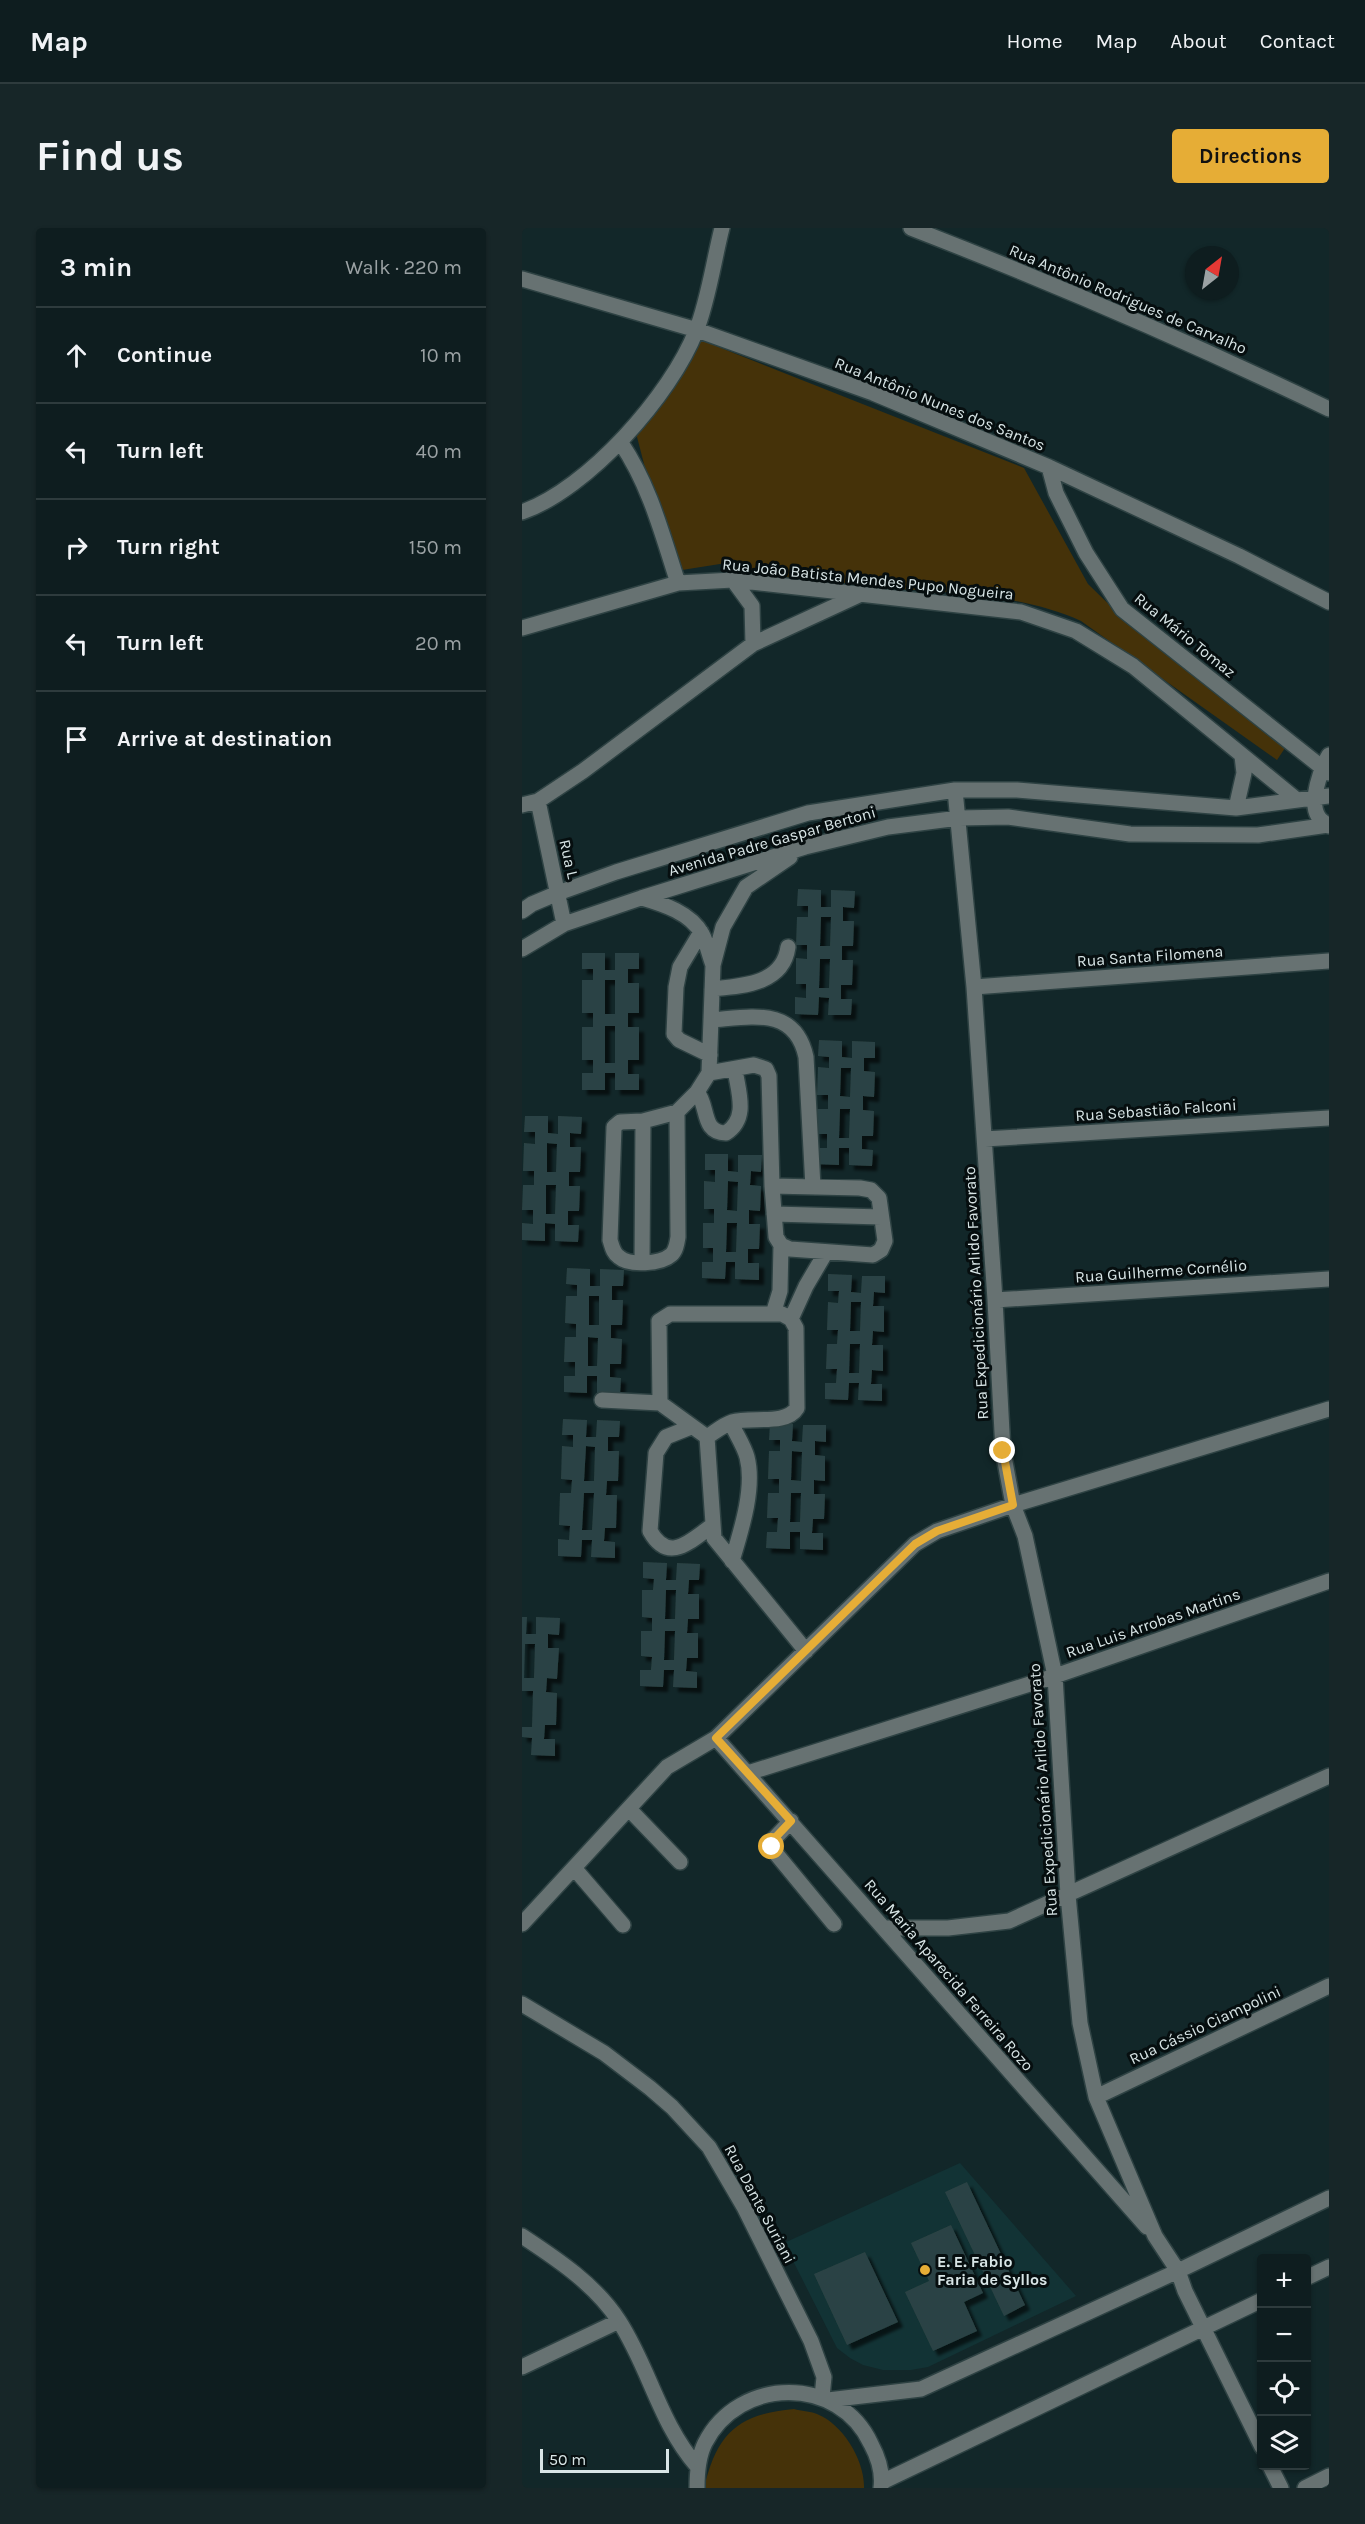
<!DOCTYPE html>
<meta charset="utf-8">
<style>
:root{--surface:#0e1d1f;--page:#172628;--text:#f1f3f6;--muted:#9ba2a4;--line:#2e3b3d;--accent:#e6ad36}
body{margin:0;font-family:Karla,sans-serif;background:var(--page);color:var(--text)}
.controls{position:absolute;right:18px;bottom:18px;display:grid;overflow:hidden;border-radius:6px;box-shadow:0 2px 4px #0004}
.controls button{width:54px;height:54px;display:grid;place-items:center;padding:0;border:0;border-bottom:2px solid var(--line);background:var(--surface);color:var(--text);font:30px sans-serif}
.compass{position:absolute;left:663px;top:18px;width:54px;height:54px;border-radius:50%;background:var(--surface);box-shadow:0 2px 4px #0004;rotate:31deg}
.scale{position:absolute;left:18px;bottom:15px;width:129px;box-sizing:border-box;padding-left:6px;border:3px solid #d8e5e6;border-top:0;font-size:16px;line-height:21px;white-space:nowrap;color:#d8e5e6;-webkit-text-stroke:4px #060e0f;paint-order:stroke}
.stop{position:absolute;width:18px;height:18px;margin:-14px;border:4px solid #e6ad36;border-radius:50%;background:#fff}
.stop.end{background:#e6ad36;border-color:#fff;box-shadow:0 2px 6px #0008}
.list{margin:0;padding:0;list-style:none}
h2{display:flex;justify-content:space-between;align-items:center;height:78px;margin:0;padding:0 24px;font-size:26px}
h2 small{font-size:20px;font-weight:400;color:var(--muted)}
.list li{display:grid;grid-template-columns:39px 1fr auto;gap:18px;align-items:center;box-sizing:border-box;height:96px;padding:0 24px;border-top:2px solid var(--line)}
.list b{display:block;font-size:22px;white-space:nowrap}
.list em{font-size:20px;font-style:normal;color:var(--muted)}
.icon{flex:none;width:33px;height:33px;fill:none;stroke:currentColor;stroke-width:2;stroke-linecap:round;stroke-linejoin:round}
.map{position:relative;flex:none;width:807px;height:2260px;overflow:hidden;border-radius:6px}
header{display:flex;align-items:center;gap:36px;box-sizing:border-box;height:84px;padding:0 30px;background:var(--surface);border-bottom:2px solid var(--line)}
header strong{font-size:28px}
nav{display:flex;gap:33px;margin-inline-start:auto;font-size:21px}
.intro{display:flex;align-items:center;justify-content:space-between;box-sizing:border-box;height:144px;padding:0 36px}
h1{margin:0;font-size:42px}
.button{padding:15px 27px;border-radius:6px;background:var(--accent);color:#111;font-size:21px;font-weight:700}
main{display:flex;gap:36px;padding:0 36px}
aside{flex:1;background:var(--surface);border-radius:6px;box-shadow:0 2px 4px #0004}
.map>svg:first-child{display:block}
</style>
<header>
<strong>Map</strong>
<nav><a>Home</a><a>Map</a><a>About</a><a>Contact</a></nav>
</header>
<div class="intro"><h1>Find us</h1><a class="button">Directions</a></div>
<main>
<aside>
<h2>3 min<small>Walk · 220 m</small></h2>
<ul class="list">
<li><svg class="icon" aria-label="ahead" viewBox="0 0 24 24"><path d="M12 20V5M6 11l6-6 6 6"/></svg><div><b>Continue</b></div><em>10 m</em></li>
<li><svg class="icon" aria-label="left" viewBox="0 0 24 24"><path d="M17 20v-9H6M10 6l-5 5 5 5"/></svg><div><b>Turn left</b></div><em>40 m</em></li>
<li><svg class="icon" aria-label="right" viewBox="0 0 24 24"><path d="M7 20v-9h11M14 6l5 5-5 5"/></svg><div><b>Turn right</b></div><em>150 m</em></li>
<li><svg class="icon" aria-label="left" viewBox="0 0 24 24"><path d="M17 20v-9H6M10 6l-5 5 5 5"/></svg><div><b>Turn left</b></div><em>20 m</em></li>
<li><svg class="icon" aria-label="arrive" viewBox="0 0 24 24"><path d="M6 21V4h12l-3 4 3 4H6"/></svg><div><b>Arrive at destination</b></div></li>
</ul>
</aside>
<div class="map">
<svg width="807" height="2260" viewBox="0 0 807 2260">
<defs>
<filter id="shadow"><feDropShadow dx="5" dy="5" stdDeviation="1.5" flood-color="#0009"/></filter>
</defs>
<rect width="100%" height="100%" fill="#122729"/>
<!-- built -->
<path fill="#123335" d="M 438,1935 L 554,2068 L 406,2139 L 389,2142 L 361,2142 L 341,2137 L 328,2130 L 315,2120 L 262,2015 Z"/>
<!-- green -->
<path fill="#453209" d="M 179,112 L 502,240 L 566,356 L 603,392 L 765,517 L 755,532 L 559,393 C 492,363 409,364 337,358 L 314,353 L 293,355 L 198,336 L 160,342 L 143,317 L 114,205 Z
M 272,2181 C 279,2183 288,2183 295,2186 C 321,2196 343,2233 342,2260 L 182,2260 C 195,2205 216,2186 272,2181 Z"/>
<!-- building -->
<path fill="#2c4344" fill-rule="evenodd" filter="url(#shadow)" d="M 276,661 L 299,662 L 299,679 L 309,679 L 309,662 L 333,663 L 332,680 L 321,679 L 321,693 L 332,693 L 331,718 L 320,718 L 320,732 L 331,732 L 330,757 L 319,757 L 319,771 L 330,771 L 329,787 L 306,787 L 307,770 L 297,769 L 296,787 L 273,786 L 273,769 L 284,770 L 284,756 L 274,756 L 274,730 L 285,731 L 285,717 L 274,717 L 275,689 L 286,689 L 286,678 L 275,678 ZM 299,689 L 309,689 L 308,718 L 298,718 ZM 298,731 L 308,731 L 307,760 L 297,760 Z
M 60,725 L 83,725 L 83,742 L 93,742 L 93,725 L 117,725 L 117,741 L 106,741 L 106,755 L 117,755 L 117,785 L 106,785 L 106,799 L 117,799 L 117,832 L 106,832 L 106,846 L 117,846 L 117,862 L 93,862 L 93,845 L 83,845 L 83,862 L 60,862 L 60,845 L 71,845 L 71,832 L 60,832 L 60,799 L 71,799 L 71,785 L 60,785 L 60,752 L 71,752 L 71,741 L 60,741 ZM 83,752 L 93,752 L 93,786 L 83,786 ZM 83,798 L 93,798 L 93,835 L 83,835 Z
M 297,812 L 320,813 L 320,829 L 330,830 L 330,813 L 353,814 L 353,830 L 342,830 L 342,843 L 353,844 L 352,869 L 341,868 L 341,882 L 352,883 L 351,908 L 340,908 L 340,921 L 351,922 L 350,938 L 327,937 L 327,920 L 317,920 L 317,937 L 293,936 L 294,920 L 305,920 L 305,906 L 294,906 L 295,881 L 306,881 L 306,867 L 295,867 L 296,839 L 307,840 L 307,829 L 296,828 ZM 319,840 L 329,840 L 328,869 L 318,868 ZM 318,881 L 328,881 L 327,910 L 317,910 Z
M 3,888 L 26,888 L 26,905 L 36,906 L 36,888 L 60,889 L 59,906 L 48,905 L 48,919 L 59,919 L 58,944 L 47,944 L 47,958 L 58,958 L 57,983 L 46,983 L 46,997 L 57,997 L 56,1014 L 33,1013 L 33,996 L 23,995 L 23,1013 L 0,1012 L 0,995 L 11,996 L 11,982 L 0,982 L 1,957 L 12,957 L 12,943 L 1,943 L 2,915 L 13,916 L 13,904 L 2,904 ZM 25,915 L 35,916 L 34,944 L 25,944 ZM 24,957 L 34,957 L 33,986 L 24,986 Z
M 183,926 L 206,926 L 206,943 L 216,944 L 216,927 L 240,927 L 239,944 L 229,943 L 228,957 L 239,958 L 238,983 L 227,982 L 227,996 L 238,996 L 237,1021 L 226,1021 L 226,1035 L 237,1035 L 237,1052 L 213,1051 L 213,1034 L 204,1034 L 203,1051 L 180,1050 L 180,1034 L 191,1034 L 191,1020 L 181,1020 L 181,995 L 192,995 L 192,981 L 182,981 L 182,953 L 193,954 L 193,942 L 183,942 ZM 206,953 L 216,954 L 215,983 L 205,982 ZM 205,995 L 215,995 L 214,1024 L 204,1024 Z
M 45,1040 L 68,1041 L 68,1058 L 78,1058 L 78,1041 L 102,1042 L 101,1058 L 90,1058 L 90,1072 L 101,1072 L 100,1097 L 89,1097 L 89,1110 L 100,1111 L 99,1136 L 88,1136 L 88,1149 L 99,1150 L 98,1166 L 75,1165 L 75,1148 L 65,1148 L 65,1165 L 42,1164 L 42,1148 L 53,1148 L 53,1134 L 42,1134 L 43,1109 L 54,1109 L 54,1096 L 43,1095 L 44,1068 L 55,1068 L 55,1057 L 44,1056 ZM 67,1068 L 77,1068 L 77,1097 L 67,1097 ZM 66,1109 L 76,1110 L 75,1138 L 66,1138 Z
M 306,1046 L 330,1047 L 329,1064 L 339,1065 L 340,1048 L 363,1048 L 363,1065 L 352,1064 L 351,1078 L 362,1078 L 362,1104 L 351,1103 L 350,1117 L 361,1117 L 361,1143 L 350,1142 L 349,1156 L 360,1156 L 360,1173 L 336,1172 L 337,1155 L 327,1155 L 326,1172 L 303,1171 L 303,1155 L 314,1155 L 315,1141 L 304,1141 L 305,1116 L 315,1116 L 316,1102 L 305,1102 L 306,1074 L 316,1075 L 317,1063 L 306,1063 ZM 329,1074 L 339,1074 L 338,1103 L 328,1103 ZM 328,1116 L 338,1116 L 337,1145 L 327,1145 Z
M 41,1191 L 65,1192 L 64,1209 L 74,1209 L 75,1192 L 98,1193 L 97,1209 L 86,1209 L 86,1223 L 97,1223 L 96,1253 L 85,1253 L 84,1267 L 95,1267 L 94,1300 L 83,1300 L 82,1313 L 93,1314 L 93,1330 L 69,1329 L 70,1312 L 60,1312 L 59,1329 L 36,1328 L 36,1311 L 47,1312 L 48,1298 L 37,1297 L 38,1265 L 49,1265 L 50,1252 L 39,1251 L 40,1218 L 51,1219 L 51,1207 L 40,1207 ZM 64,1218 L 73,1219 L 72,1253 L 62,1253 ZM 62,1265 L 72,1265 L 70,1302 L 60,1302 Z
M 248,1196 L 271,1196 L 270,1213 L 280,1214 L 281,1197 L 304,1197 L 304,1214 L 293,1213 L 293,1227 L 303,1228 L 303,1253 L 292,1252 L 292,1266 L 303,1266 L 302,1291 L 291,1291 L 290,1305 L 301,1305 L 301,1322 L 278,1321 L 278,1304 L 268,1304 L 268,1321 L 244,1320 L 245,1304 L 255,1304 L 256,1290 L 245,1290 L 246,1265 L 257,1265 L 257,1251 L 246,1251 L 247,1223 L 258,1223 L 258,1212 L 247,1212 ZM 270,1223 L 280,1224 L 279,1253 L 269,1252 ZM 269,1265 L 279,1265 L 278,1294 L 268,1294 Z
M 121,1334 L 145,1335 L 144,1352 L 154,1352 L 155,1335 L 178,1336 L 177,1352 L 167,1352 L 166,1366 L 177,1366 L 177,1391 L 166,1391 L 165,1405 L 176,1405 L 176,1430 L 165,1430 L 164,1443 L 175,1444 L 175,1460 L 151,1459 L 152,1442 L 142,1442 L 141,1459 L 118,1458 L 118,1442 L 129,1442 L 130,1429 L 119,1428 L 119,1403 L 130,1403 L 130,1390 L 120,1389 L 120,1362 L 131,1362 L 132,1351 L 121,1350 ZM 144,1362 L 154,1362 L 153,1391 L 143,1391 ZM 143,1403 L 153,1403 L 152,1432 L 142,1432 Z
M 0,1389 L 5,1389 L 4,1406 L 14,1406 L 14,1389 L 38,1390 L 37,1407 L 26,1406 L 26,1420 L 37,1420 L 35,1451 L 25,1450 L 24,1464 L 35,1465 L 34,1497 L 23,1497 L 22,1511 L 33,1511 L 33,1528 L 9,1527 L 10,1510 L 0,1509 L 0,1499 L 10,1499 L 11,1463 L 0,1463 ZM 3,1416 L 13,1416 L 12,1450 L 2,1450 Z
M 445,1954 L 503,2077 L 482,2088 L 423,1964 Z
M 429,1997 L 461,2065 L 442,2074 L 455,2103 L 411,2123 L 383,2064 L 407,2053 L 389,2015 Z
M 343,2024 L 376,2094 L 325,2117 L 292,2046 Z"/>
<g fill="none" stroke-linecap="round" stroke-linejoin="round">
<!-- minor casing -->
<g stroke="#2e4243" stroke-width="18">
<path id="minor" d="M 389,0 C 531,55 670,115 807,181
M 0,51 L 175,102 L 351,165 L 527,239 L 717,328 L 807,374
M 99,215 C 128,258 140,306 156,355
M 527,239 L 534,265 L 564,325 L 600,381 L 807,545
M 0,284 C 66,261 149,167 174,103 C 186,74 192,31 200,0
M 211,352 L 230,378 L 231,416
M 0,400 L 156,355 L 211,352 L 499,384 L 554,403 L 611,438 L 775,572
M 807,527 C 799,540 787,574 796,588 C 798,592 803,595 807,598
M 433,562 L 452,759 L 473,1072 L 481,1223 L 491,1277 L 503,1308 L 533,1448 L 546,1667 L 558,1795 L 574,1869 L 633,2008 L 656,2043 L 663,2063 L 740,2219
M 16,573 L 42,696
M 0,577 L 16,573 L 61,543 L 231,416 L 337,367
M 714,580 L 722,545 L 720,528
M 120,670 C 141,676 169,685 180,706 C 185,715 187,727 191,737
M 0,683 L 10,676 L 36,665 L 94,644 L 286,585 L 433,562 L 495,562 L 714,580 L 807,568
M 179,704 L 158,739 L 154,759 L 152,806 L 157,812 L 188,827
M 0,721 L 42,696 L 119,670 L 283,619 L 366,599 L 437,590 L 486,589 L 608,606 L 736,607 L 807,597
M 452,759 L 807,733
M 190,761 C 221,758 261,756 266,719
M 189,792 C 229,789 273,778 284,829 L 291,959
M 187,845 L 232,837 L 244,841 L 247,848 L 250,958 L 254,1009 L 259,1017 L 268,1021 L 351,1027 L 359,1022 L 363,1013 L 357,970 L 349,962 L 338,960 L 250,958
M 175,864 C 187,878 179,905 204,905 C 227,890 216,864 213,841
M 155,884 L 156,1009 C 155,1015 154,1023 149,1027 C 139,1036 107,1038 97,1029 C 91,1025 90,1018 88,1012 L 92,899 L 98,894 L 121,893 L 155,884 L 175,864 L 187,845 L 191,737 L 201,699 L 224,659 L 268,629
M 463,911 L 807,890
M 252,986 L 359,989
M 120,1034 L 121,893
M 473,1072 L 807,1051
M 148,1086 L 260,1086 L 269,1091 L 274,1100 L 275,1180 C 264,1198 229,1188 210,1194 C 201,1197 193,1204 185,1209 L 138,1175 L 137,1093 Z
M 251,1086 L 258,1063 L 259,1017
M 269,1091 L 284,1058 L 304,1024
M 80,1172 L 138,1175
M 209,1195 C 214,1206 222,1218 225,1229 C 233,1260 219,1303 210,1333
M 169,1199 L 144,1209 L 134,1225 L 128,1303 C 147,1337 169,1312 191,1297
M 185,1209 L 192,1310 L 284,1423
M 194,1510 L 625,1999
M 226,1545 L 533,1448 L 807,1353
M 107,1581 L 158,1634
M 269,1593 L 251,1612 L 251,1622 L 312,1696
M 52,1640 L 101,1697
M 0,1696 L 145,1539 L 194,1510 L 393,1316 L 415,1303 L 491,1277 L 807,1181
M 362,1700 L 426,1700 L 487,1693 L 807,1548
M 0,1776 L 82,1825 L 128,1860 L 150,1879 L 187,1919 L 222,1979 L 289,2113 L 302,2149 L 300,2169
M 574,1869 L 807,1758
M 0,2008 C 35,2031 74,2057 97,2093 C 127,2139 138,2196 175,2238
M 784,2050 L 807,2039
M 0,2139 L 97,2093
M 306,2172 L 399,2161 L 656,2043 L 807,1970
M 748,2238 L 759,2260
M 360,2254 L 740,2072
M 175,2260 C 175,2244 176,2229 183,2215 C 217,2148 317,2147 349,2216 C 356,2229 361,2245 359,2260
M 783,2260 L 807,2248"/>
</g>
<!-- minor -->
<use href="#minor" stroke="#677272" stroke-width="15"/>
</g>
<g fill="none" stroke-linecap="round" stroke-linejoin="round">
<!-- route -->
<path stroke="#e6ad36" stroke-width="8" d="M 250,1619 L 251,1612 L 269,1593 L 194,1510 L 393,1316 L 415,1303 L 491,1277 L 481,1223"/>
</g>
<!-- markers -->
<circle fill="#e6ad36" stroke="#060e0f" stroke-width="2" cx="403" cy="2042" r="6"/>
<g text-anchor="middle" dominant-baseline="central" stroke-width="6" stroke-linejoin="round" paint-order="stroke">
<!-- street labels -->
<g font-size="16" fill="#d8e5e6" stroke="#060e0f">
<text transform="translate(606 71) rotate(23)">Rua Antônio Rodrigues de Carvalho</text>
<text transform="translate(418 176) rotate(22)">Rua Antônio Nunes dos Santos</text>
<text transform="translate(346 351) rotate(6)">Rua João Batista Mendes Pupo Nogueira</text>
<text transform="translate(663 407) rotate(39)">Rua Mário Tomaz</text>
<text transform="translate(250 613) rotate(-16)">Avenida Padre Gaspar Bertoni</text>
<text transform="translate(47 631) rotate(77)">Rua L</text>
<text transform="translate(628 728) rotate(-4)">Rua Santa Filomena</text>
<text transform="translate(634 882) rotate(-4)">Rua Sebastião Falconi</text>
<text transform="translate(639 1043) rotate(-4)">Rua Guilherme Cornélio</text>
<text transform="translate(454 1065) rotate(-93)">Rua Expedicionário Arlido Favorato</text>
<text transform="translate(631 1395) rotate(-19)">Rua Luis Arrobas Martins</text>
<text transform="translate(521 1562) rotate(-94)">Rua Expedicionário Arlido Favorato</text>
<text transform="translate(427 1747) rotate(49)">Rua Maria Aparecida Ferreira Rozo</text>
<text transform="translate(683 1797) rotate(-25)">Rua Cássio Ciampolini</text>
<text transform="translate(238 1976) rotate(62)">Rua Dante Suriani</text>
</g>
<!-- poi labels -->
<g font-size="16" font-weight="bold" fill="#d8e5e6" stroke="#060e0f" text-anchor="start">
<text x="415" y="2033">E. E. Fabio<tspan x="415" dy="18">Faria de Syllos</tspan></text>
</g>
</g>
</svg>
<div class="controls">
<button>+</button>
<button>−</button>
<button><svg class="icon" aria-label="locate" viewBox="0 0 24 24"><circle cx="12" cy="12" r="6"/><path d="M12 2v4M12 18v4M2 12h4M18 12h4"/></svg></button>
<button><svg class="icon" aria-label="layers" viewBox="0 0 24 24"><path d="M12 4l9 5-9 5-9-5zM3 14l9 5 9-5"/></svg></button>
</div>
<svg class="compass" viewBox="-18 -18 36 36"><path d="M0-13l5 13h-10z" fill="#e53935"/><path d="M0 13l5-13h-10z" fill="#9ba2a4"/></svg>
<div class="scale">50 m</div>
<div class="stop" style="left:250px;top:1619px"></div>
<div class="stop end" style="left:481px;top:1223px"></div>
</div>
</main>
